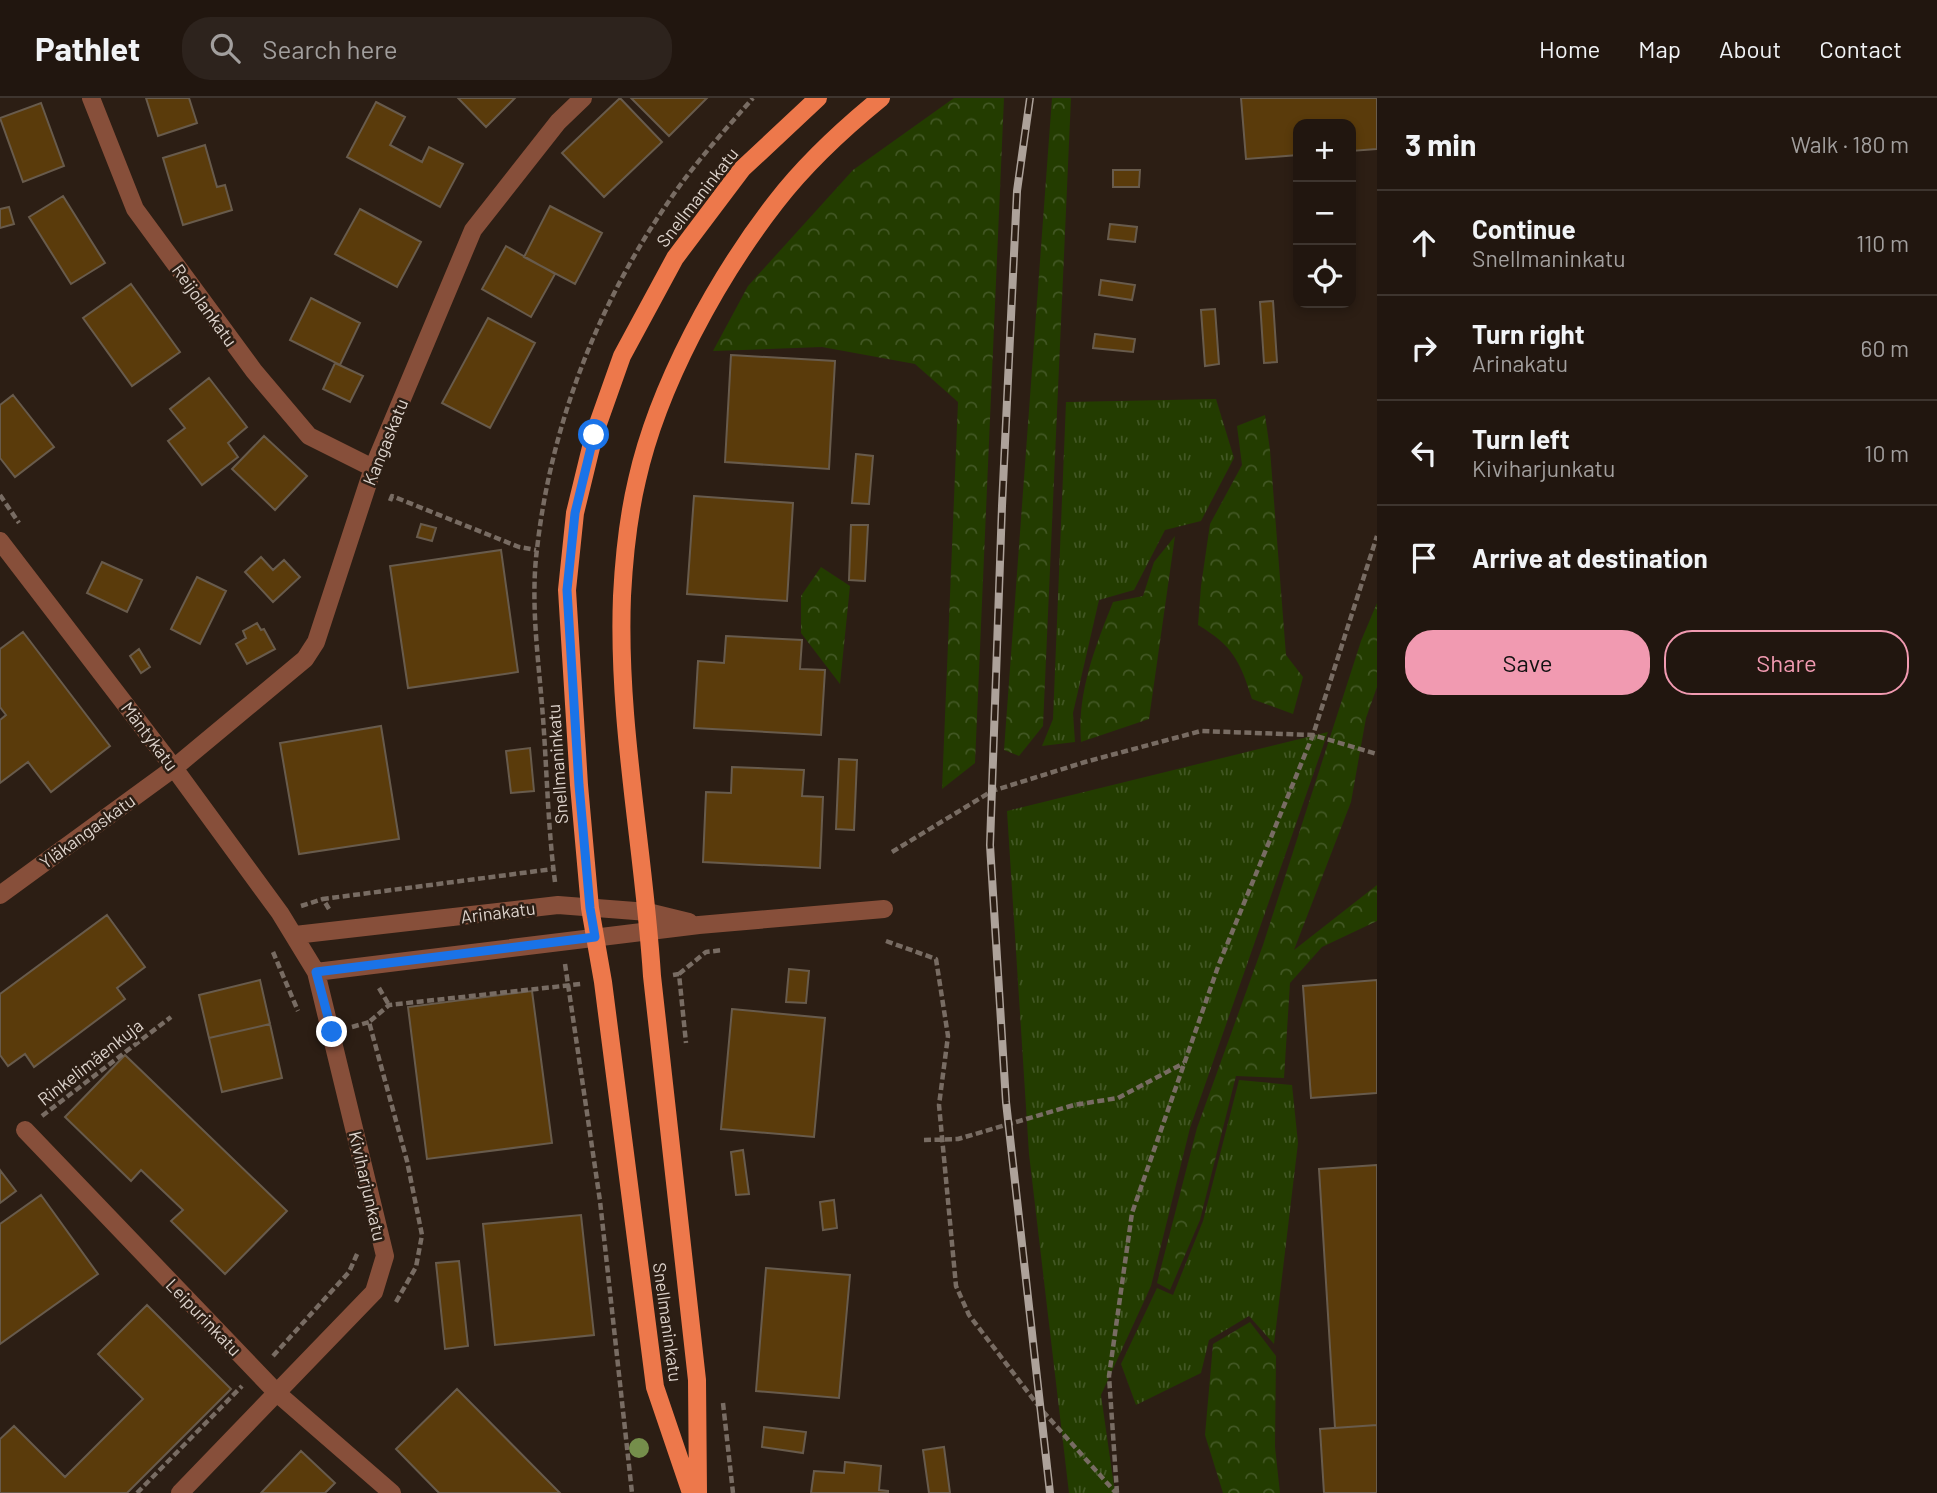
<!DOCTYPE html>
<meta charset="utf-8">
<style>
:root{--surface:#21160f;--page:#2d231d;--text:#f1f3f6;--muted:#a29f9e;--line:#3e352f;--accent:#f19ab1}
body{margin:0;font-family:Barlow,sans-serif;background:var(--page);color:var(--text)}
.controls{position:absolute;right:21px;top:21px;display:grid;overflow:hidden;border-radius:14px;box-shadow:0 4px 10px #0003}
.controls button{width:63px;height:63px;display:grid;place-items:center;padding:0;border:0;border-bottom:2px solid var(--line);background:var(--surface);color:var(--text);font:35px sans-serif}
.stop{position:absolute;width:21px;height:21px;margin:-16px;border:5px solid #1a73e8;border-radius:50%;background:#fff}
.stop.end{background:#1a73e8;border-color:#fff;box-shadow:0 2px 7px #0008}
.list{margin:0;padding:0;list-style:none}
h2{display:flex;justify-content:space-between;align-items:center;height:91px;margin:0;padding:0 28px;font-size:30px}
h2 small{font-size:23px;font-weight:400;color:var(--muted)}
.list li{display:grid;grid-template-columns:46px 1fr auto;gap:21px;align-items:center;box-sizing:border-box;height:105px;padding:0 28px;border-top:2px solid var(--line)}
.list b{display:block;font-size:26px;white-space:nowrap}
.list p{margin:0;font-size:23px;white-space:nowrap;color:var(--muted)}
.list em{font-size:23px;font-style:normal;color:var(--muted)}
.actions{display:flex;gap:14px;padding:21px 28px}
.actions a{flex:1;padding:16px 0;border:2px solid var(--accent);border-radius:28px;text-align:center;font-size:24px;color:var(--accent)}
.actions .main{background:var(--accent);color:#111}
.icon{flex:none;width:38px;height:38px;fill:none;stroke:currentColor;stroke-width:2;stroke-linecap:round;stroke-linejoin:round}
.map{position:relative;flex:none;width:1377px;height:1395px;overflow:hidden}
header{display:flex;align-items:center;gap:42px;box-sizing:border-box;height:98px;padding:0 35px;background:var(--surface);border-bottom:2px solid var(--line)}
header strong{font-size:33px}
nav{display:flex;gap:38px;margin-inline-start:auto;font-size:24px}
.search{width:490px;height:63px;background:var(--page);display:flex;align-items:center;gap:18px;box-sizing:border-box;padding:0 24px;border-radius:28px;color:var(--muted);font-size:26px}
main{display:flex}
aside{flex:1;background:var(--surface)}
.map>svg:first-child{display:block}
</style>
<header>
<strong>Pathlet</strong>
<div class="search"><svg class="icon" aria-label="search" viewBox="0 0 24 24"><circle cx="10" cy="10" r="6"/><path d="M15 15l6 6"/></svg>Search here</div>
<nav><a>Home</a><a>Map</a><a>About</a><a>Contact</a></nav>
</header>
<main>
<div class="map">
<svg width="1377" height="1395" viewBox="0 0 1377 1395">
<defs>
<pattern id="grass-tufts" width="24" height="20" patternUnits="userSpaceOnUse" patternTransform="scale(1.75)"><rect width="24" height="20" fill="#233c00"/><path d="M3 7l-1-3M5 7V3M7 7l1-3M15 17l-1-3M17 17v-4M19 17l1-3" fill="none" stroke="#425724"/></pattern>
<pattern id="forest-crowns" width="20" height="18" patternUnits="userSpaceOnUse" patternTransform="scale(1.75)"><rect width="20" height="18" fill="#233c00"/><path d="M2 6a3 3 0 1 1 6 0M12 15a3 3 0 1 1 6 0" fill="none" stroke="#425724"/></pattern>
</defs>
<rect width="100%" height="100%" fill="#2c1e14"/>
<!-- grass -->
<path fill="url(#grass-tufts)" d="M 1216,301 L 1234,360 L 1201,423 L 1165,432 L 1134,492 L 1099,502 L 1073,615 L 1075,644 L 1042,648 L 1053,621 L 1066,304 Z
M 1328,634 L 1190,1030 L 1151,1188 L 1101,1297 L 1115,1395 L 1069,1395 L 1029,1056 L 1007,713 Z
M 1239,982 L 1292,987 L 1298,1045 L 1274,1246 L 1249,1218 L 1209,1242 L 1201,1275 L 1136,1307 L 1121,1266 L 1157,1190 L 1173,1197 L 1203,1123 Z"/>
<!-- forest -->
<path fill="url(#forest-crowns)" d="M 954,0 L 1004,0 L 975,665 L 942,691 L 958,304 L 915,266 L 822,249 L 713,253 L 748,188 L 853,72 Z
M 1052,0 L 1071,0 L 1043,628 L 1019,658 L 1004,652 Z
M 1265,317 L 1270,352 L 1286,557 L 1303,579 L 1293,616 L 1252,601 C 1240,563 1233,548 1198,527 L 1201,488 L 1210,426 L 1242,367 L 1237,328 Z
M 1175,438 L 1149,621 L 1081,644 C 1077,595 1095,549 1113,504 L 1143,498 L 1154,464 Z
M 821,469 L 850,488 L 840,586 L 801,535 L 801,498 Z
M 1377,505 L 1377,589 L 1366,620 L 1351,704 L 1294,852 L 1377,787 L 1377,823 L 1322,849 L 1290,885 L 1284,980 L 1236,978 L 1200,1122 L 1170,1192 L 1157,1185 L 1197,1030 L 1263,847 L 1361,543 Z
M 1250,1224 L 1276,1258 L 1275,1349 L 1280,1395 L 1223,1395 L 1205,1337 L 1213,1246 Z"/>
<!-- building -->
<path fill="#5a3b0b" stroke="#685b4c" stroke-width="2" d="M 146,0 L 189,0 L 197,25 L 158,38 Z
M 458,0 L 515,0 L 486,29 Z
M 620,0 L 662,44 L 604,99 L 562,55 Z
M 631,0 L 707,0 L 669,38 Z
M 1241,0 L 1377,0 L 1377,51 L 1351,53 L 1351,26 L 1298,26 L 1298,57 L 1246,61 Z
M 376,4 L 405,19 L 390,47 L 422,64 L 429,49 L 463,66 L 440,109 L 347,59 Z
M 41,5 L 64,68 L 23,84 L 0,20 Z
M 205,47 L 217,89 L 225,87 L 232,112 L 183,127 L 163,60 Z
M 1113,72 L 1140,72 L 1139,89 L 1113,89 Z
M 63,98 L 105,165 L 71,186 L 29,119 Z
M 550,108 L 602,135 L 575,186 L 524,159 Z
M 9,109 L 14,126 L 0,130 L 0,111 Z
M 360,111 L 421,144 L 397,189 L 335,156 Z
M 1110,126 L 1137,129 L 1135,144 L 1108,141 Z
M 506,148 L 555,176 L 531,219 L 482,191 Z
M 1101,182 L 1135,187 L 1132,202 L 1099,197 Z
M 131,186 L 180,254 L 132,288 L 83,220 Z
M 311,200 L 360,225 L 340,267 L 290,242 Z
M 1273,203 L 1277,264 L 1264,265 L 1260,204 Z
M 1215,211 L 1219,266 L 1205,268 L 1201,212 Z
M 488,220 L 535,245 L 490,330 L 442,305 Z
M 1095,236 L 1135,241 L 1133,254 L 1093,250 Z
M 731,257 L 835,263 L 829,371 L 725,364 Z
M 335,265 L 363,278 L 350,304 L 323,291 Z
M 209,280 L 247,329 L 228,345 L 238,359 L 202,387 L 168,343 L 185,330 L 170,311 Z
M 13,297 L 54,349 L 15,379 L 0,360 L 0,307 Z
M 264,338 L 307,378 L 275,412 L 232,371 Z
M 856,356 L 873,358 L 869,406 L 852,405 Z
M 694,398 L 793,405 L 787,503 L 687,496 Z
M 421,426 L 436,430 L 432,443 L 417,439 Z
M 851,427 L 868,427 L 865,483 L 849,482 Z
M 501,452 L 518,574 L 408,590 L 390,468 Z
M 261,459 L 273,472 L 284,462 L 300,479 L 273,504 L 245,474 Z
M 102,464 L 142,482 L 127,514 L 87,495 Z
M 197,479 L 226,493 L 200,546 L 171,531 Z
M 257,525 L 261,532 L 264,531 L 275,551 L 247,566 L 236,546 L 246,540 L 243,533 Z
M 23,534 L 110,648 L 51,694 L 28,664 L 0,685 L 0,622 L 6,617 L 0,609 L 0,551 Z
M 726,538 L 802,542 L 800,571 L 825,572 L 821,637 L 694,630 L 698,563 L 724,565 Z
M 139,551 L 150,569 L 141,575 L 130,558 Z
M 381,628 L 399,741 L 299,756 L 280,645 Z
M 530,650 L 534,693 L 511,695 L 506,653 Z
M 839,661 L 857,662 L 854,732 L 836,731 Z
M 732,669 L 804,672 L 802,698 L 823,699 L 820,770 L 703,764 L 706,694 L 731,695 Z
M 107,817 L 145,869 L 117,890 L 125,901 L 34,969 L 25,956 L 8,968 L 0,957 L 0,896 Z
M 789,871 L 809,873 L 806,905 L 786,904 Z
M 260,882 L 270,926 L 209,940 L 199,897 Z
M 1377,882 L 1377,995 L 1311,1000 L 1303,888 Z
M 532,893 L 552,1045 L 427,1061 L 408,909 Z
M 732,911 L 825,920 L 814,1039 L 721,1031 Z
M 270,926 L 282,980 L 222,994 L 209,940 Z
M 125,957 L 287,1113 L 225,1176 L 171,1123 L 183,1112 L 141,1072 L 131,1083 L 65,1019 Z
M 743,1052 L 749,1096 L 736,1097 L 731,1054 Z
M 1377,1067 L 1377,1327 L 1335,1330 L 1319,1071 Z
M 0,1072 L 16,1093 L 0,1105 Z
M 41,1097 L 98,1176 L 0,1246 L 0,1126 Z
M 834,1102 L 837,1130 L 823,1132 L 820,1104 Z
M 581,1117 L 594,1237 L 495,1247 L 483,1126 Z
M 459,1163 L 468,1248 L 445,1251 L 436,1165 Z
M 766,1170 L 850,1177 L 839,1300 L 756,1293 Z
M 147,1207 L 231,1291 L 127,1395 L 0,1395 L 0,1341 L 14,1328 L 65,1379 L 143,1301 L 98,1256 Z
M 457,1291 L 560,1395 L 439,1395 L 396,1351 Z
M 1377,1327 L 1377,1395 L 1324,1395 L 1320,1331 Z
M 764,1329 L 806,1334 L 803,1355 L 762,1349 Z
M 944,1349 L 950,1395 L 929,1395 L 923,1352 Z
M 301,1353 L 335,1385 L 325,1395 L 261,1395 Z
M 845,1364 L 881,1368 L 879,1392 L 888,1393 L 888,1395 L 811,1395 L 814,1373 L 844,1375 Z"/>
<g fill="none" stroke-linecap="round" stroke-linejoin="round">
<!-- path -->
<path stroke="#786c63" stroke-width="4.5" stroke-dasharray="7 3.5" stroke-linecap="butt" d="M 0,397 L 19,425
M 390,403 L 392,398 L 519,449 L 536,452
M 892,754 L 992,693 L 1085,664 L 1201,633 L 1313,637 L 1377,656
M 555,784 C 548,730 547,675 543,620 C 539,564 530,507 537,451 C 551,327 598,205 669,103 C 694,66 724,33 753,0
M 301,808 L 323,801
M 329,811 L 323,801 L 553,771
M 886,843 L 936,861 L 948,938 L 939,1007 L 956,1188 L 969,1217 L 1040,1310 L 1116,1395
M 273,854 L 298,913
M 565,866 L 600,1103 L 632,1395
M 679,876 L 706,854 L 723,852
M 673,877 L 679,876 L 686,945
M 379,890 L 389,907
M 352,929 L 369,924
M 42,1018 L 171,919
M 924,1042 L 958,1041 L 1074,1007 L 1118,1000 L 1184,965
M 396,1204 L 416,1169 L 422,1137 L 407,1063 L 369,924 L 389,907 L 581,886
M 273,1258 L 349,1174 L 358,1154
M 723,1305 L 733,1395
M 137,1395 L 242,1288
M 1117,1395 L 1109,1278 L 1132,1115 L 1219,866 L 1313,637 L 1377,438"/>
<!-- minor -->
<path stroke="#874f3a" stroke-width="18" d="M 91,0 L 135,111 L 254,273 L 309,338 L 373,370
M 0,443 L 174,670 L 280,815 L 316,874 L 385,1158 L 374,1194 L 180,1395
M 0,797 L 174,670 L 305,561 L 316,544 L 373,370 L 473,132 L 558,24 L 583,0
M 295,837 L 558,807 L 648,814 L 689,824
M 316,874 L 699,827 L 884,811
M 25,1032 L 277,1295 L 392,1395"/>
<!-- major -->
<path stroke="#ed784b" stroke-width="18" d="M 691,1395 L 655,1289 L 603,884 L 590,810 L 579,687 L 567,492 L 575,415 L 594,337 L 622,258 L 675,160 L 742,71 L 818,0
M 698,1395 L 697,1282 L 652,878 C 644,751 617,625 622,498 C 624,459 628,420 637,382 C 658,288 717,180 776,104 C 806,65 843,31 881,0"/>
<!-- rail casing -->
<g stroke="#ada29a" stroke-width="8">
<path id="rail" d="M 1030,0 L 1017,93 L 1002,408 L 990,747 L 1006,1004 L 1050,1395"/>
</g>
<!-- rail -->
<use href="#rail" stroke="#2c1e14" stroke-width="5" stroke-dasharray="16" stroke-linecap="butt"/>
</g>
<!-- trees -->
<circle fill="#758e4b" cx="639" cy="1350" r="10"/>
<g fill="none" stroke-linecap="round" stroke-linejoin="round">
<!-- route -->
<path stroke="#1a73e8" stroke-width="9" d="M 332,934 L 316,874 L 595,839 L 590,810 L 579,687 L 567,492 L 575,415 L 594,337"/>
</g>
<g text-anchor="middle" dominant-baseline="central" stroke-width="5" stroke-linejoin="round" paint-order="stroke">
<!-- street labels -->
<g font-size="18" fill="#ddd3cc" stroke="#2c1e14">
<text transform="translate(697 99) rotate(-52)">Snellmaninkatu</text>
<text transform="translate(205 207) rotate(54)">Reijolankatu</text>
<text transform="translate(385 344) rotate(-68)">Kangaskatu</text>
<text transform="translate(150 638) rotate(53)">Mäntykatu</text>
<text transform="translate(557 666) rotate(-94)">Snellmaninkatu</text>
<text transform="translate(87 733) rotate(-36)">Yläkangaskatu</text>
<text transform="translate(498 814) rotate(-7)">Arinakatu</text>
<text transform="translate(90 964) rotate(-38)">Rinkelimäenkuja</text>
<text transform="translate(368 1088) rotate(77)">Kiviharjunkatu</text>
<text transform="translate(204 1219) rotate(46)">Leipurinkatu</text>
<text transform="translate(668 1224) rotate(82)">Snellmaninkatu</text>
</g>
</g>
</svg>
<div class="controls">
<button>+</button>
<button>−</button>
<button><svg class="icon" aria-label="locate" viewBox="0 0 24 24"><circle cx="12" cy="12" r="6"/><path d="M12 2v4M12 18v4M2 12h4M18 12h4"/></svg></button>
</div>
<div class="stop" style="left:594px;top:337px"></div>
<div class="stop end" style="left:332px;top:934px"></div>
</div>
<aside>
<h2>3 min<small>Walk · 180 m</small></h2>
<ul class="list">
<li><svg class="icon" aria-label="ahead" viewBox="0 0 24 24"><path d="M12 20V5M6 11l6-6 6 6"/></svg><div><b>Continue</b><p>Snellmaninkatu</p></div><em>110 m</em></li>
<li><svg class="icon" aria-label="right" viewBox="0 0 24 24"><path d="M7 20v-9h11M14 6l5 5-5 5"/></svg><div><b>Turn right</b><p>Arinakatu</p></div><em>60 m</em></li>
<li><svg class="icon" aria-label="left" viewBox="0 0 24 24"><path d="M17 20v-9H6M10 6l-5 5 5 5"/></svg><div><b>Turn left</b><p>Kiviharjunkatu</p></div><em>10 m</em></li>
<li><svg class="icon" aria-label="arrive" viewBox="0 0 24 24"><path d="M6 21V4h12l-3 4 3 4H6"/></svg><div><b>Arrive at destination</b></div></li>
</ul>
<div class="actions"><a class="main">Save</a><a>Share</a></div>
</aside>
</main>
